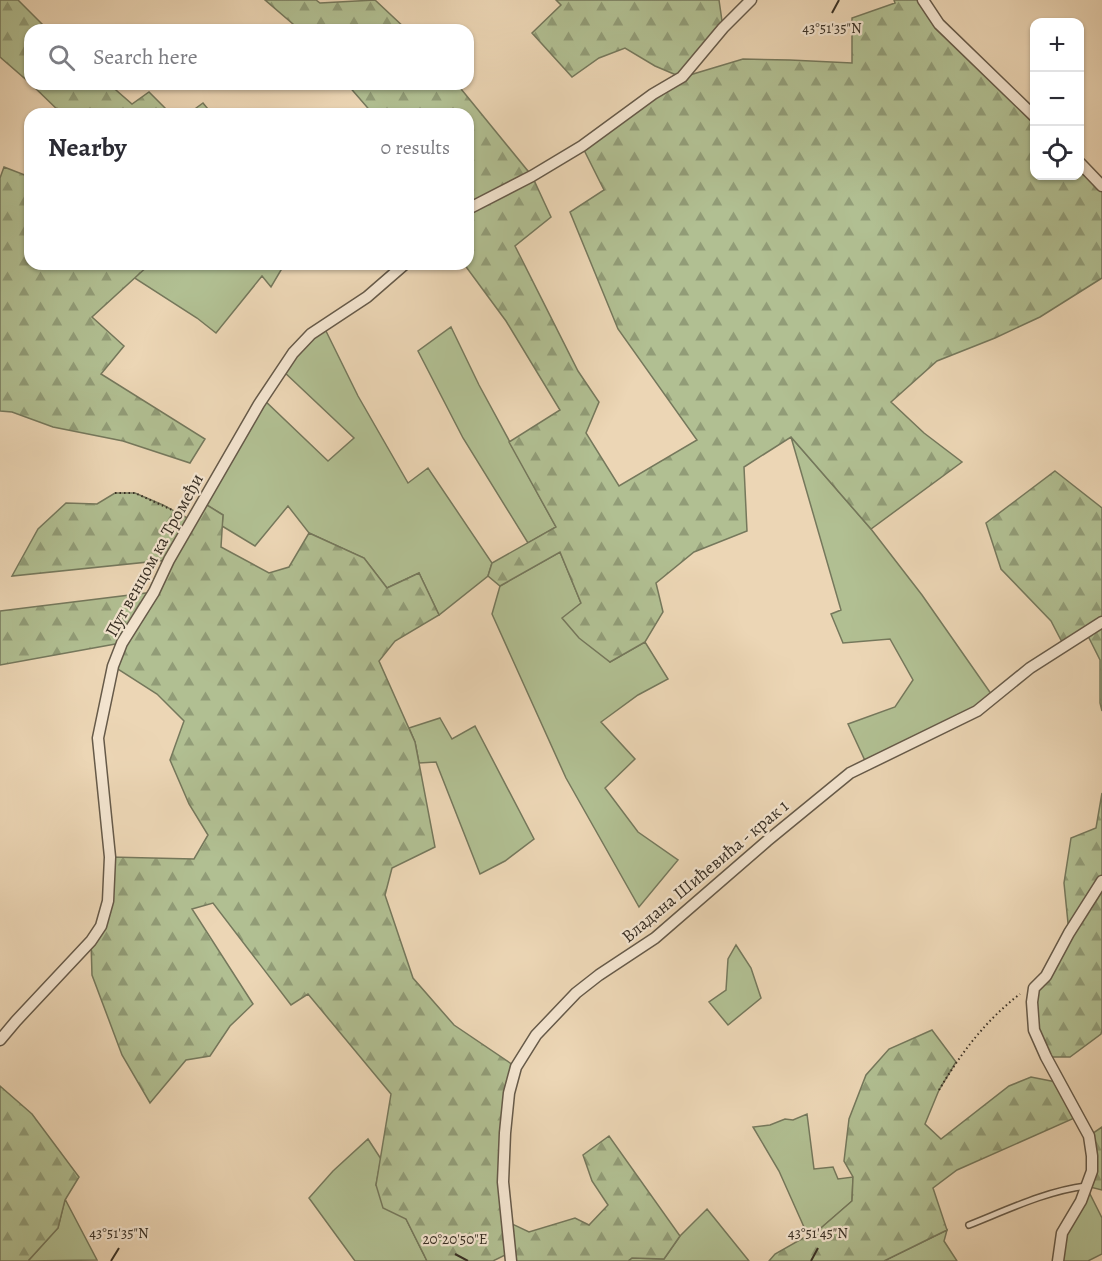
<!DOCTYPE html>
<meta charset="utf-8">
<style>
:root{--surface:#fff;--page:#f2f2f3;--text:#2b2b33;--muted:#7c7c81;--line:#e1e1e2}
body{margin:0;font-family:Alegreya,serif;background:var(--page);color:var(--text)}
.controls{position:absolute;right:18px;top:18px;display:grid;overflow:hidden;border-radius:12px;box-shadow:0 2px 4px #0004}
.controls button{width:54px;height:54px;display:grid;place-items:center;padding:0;border:0;border-bottom:2px solid var(--line);background:var(--surface);color:var(--text);font:30px sans-serif}
.list{margin:0;padding:0;list-style:none}
h2{display:flex;justify-content:space-between;align-items:center;height:78px;margin:0;padding:0 24px;font-size:26px}
h2 small{font-size:20px;font-weight:400;color:var(--muted)}
.icon{flex:none;width:33px;height:33px;fill:none;stroke:currentColor;stroke-width:2;stroke-linecap:round;stroke-linejoin:round}
.map{position:relative;flex:none;width:1102px;height:1261px;overflow:hidden}
.search{position:absolute;background:var(--surface);box-shadow:0 2px 4px #0004;left:24px;top:24px;width:450px;height:66px;display:flex;align-items:center;gap:15px;box-sizing:border-box;padding:0 21px;border-radius:18px;color:var(--muted);font-size:22px}
.panel{position:absolute;background:var(--surface);box-shadow:0 2px 4px #0004;left:24px;top:108px;width:450px;height:162px;border-radius:18px}
.map>svg:first-child{display:block}
</style>
<div class="map">
<svg width="1102" height="1261" viewBox="0 0 1102 1261">
<defs>
<pattern id="forest-firs" width="22" height="20" patternUnits="userSpaceOnUse" patternTransform="scale(1.5)"><rect width="22" height="20" fill="#b1bf92"/><path d="M5 1l3.5 6h-7zM16 11l3.5 6h-7z" fill="#919c77"/></pattern>
</defs>
<rect width="100%" height="100%" fill="#ecd6b5"/>
<filter id="stains"><feTurbulence type="fractalNoise" baseFrequency=".00333" numOctaves="4"/><feColorMatrix values="0 0 0 0 .2 0 0 0 0 .09 0 0 0 0 .02 0 0 0 .5 -.17"/></filter>
<radialGradient id="worn" r=".72"><stop offset=".6" stop-color="#630" stop-opacity="0"/><stop offset="1" stop-color="#630" stop-opacity=".3"/></radialGradient>
<!-- grass -->
<path fill="#b1bf92" stroke="#75785c" stroke-width="1.5" d="M 203,103 L 212,114 L 188,114 Z
M 150,264 L 282,264 L 284,265 L 271,287 L 262,276 L 216,333 L 197,318 L 133,277 Z
M 324,327 L 358,396 L 408,483 L 428,468 L 492,563 L 488,576 L 439,615 L 419,573 L 387,588 L 364,558 L 309,533 L 288,506 L 255,546 L 222,526 L 223,515 L 202,502 L 263,399 L 328,461 L 354,438 L 282,370 Z
M 451,327 L 479,385 L 556,527 L 528,543 L 463,438 L 418,351 Z
M 791,437 L 871,529 L 922,595 L 994,698 L 867,765 L 848,724 L 895,707 L 913,680 L 890,639 L 843,643 L 831,614 L 841,610 Z
M 560,552 L 581,603 L 610,662 L 645,642 L 668,679 L 638,695 L 601,722 L 635,759 L 605,788 L 638,832 L 678,860 L 639,907 L 566,778 L 492,614 L 500,586 Z
M 440,718 L 452,739 L 475,726 L 534,839 L 505,861 L 480,874 L 436,762 L 419,763 L 415,742 L 409,728 Z
M 736,945 L 751,968 L 761,998 L 728,1025 L 709,1002 L 726,990 L 728,959 Z
M 807,1114 L 814,1169 L 833,1167 L 838,1179 L 853,1177 L 852,1201 L 821,1228 L 808,1236 L 779,1171 L 753,1127 L 770,1125 L 785,1119 L 793,1120 Z
M 368,1139 L 381,1159 L 376,1185 L 406,1219 L 427,1261 L 355,1261 L 309,1198 L 333,1171 Z
M 1086,1186 L 1102,1218 L 1102,1254 L 1088,1261 L 1058,1261 L 1058,1253 Z
M 65,1199 L 97,1260 L 28,1261 L 58,1228 Z
M 707,1209 L 749,1261 L 628,1261 L 632,1258 L 664,1259 L 680,1236 Z
M 947,1230 L 944,1241 L 957,1261 L 884,1261 Z"/>
<!-- forest -->
<path fill="url(#forest-firs)" stroke="#75785c" stroke-width="1.5" d="M 0,0 L 18,0 L 48,30 L 30,30 L 30,83 L 0,57 Z
M 265,0 L 316,0 L 320,3 L 375,0 L 407,30 L 300,30 Z
M 556,0 L 719,0 L 723,28 L 683,77 L 743,59 L 790,60 L 852,63 L 852,18 L 895,3 L 894,0 L 923,0 L 1034,116 L 1034,176 L 1080,176 L 1080,163 L 1102,186 L 1102,278 L 1040,317 L 995,338 L 937,361 L 891,402 L 924,433 L 962,462 L 871,529 L 791,437 L 744,467 L 747,531 L 694,552 L 656,583 L 663,612 L 645,642 L 610,662 L 579,638 L 562,618 L 581,603 L 560,552 L 500,586 L 488,576 L 492,563 L 556,527 L 509,442 L 560,410 L 506,321 L 464,264 L 468,264 L 468,114 L 373,114 L 347,84 L 457,84 L 532,176 L 551,217 L 515,246 L 578,371 L 599,402 L 586,433 L 619,486 L 697,440 L 618,329 L 570,212 L 604,190 L 582,146 L 681,77 L 655,66 L 625,48 L 599,58 L 572,77 L 532,33 L 561,5 Z
M 31,84 L 109,84 L 132,104 L 149,92 L 171,114 L 62,114 Z
M 4,167 L 30,177 L 30,264 L 150,264 L 92,317 L 124,346 L 101,374 L 205,439 L 190,463 L 123,441 L 53,427 L 12,412 L 0,411 L 0,178 Z
M 1055,471 L 1102,508 L 1102,711 L 1100,703 L 1100,660 L 1086,632 L 1064,646 L 1051,621 L 1001,569 L 986,523 Z
M 115,493 L 135,493 L 163,505 L 191,520 L 202,502 L 223,515 L 221,547 L 269,573 L 289,567 L 309,533 L 364,558 L 387,588 L 419,573 L 439,615 L 395,641 L 379,661 L 415,742 L 435,847 L 392,868 L 385,895 L 413,978 L 454,1025 L 516,1067 L 509,1093 L 506,1221 L 529,1232 L 575,1218 L 589,1225 L 608,1205 L 592,1181 L 583,1155 L 609,1136 L 680,1236 L 664,1259 L 632,1258 L 628,1261 L 511,1261 L 509,1253 L 493,1261 L 427,1261 L 406,1219 L 383,1208 L 376,1185 L 391,1094 L 308,994 L 291,1005 L 213,903 L 192,909 L 253,1004 L 230,1026 L 210,1056 L 186,1060 L 150,1103 L 122,1055 L 92,975 L 91,941 L 101,926 L 110,857 L 194,859 L 208,835 L 189,804 L 170,760 L 184,721 L 157,694 L 113,666 L 121,643 L 0,665 L 0,611 L 154,592 L 168,560 L 12,576 L 38,529 L 66,503 L 97,504 Z
M 1102,793 L 1102,1030 L 1101,1034 L 1070,1057 L 1046,1057 L 1032,1002 L 1069,933 L 1064,883 L 1071,838 L 1096,828 Z
M 932,1030 L 956,1062 L 939,1090 L 925,1124 L 941,1139 L 1009,1086 L 1031,1077 L 1061,1083 L 1079,1116 L 957,1170 L 933,1188 L 947,1230 L 884,1261 L 769,1261 L 775,1254 L 821,1228 L 852,1201 L 853,1177 L 844,1161 L 849,1119 L 866,1075 L 889,1049 Z
M 0,1086 L 32,1114 L 79,1177 L 65,1200 L 58,1228 L 28,1261 L 0,1261 Z
M 1102,1127 L 1102,1190 L 1086,1186 L 1089,1136 Z"/>
<g fill="none" stroke-linecap="round" stroke-linejoin="round">
<!-- lane casing -->
<g stroke="#665a49" stroke-width="8">
<path id="lane" d="M 969,1225 C 1007,1210 1046,1191 1086,1186"/>
</g>
<!-- street casing -->
<g stroke="#665a49" stroke-width="13">
<path id="street" d="M 923,0 L 939,24 L 1034,116
M 1080,163 L 1102,186
M 468,209 L 532,176 L 582,146 L 653,94 L 682,77 L 723,28 L 751,0
M 0,1040 L 16,1021 L 91,941 L 101,926 L 108,901 L 110,857 L 98,738 L 113,666 L 122,643 L 154,592 L 169,560 L 259,404 L 293,353 L 311,334 L 367,297 L 405,264
M 511,1261 L 503,1182 L 505,1133 L 509,1093 L 516,1067 L 536,1035 L 576,993 L 599,975 L 655,938 L 767,841 L 850,773 L 977,711 L 1030,668 L 1102,622
M 1058,1261 L 1062,1233 L 1081,1201 L 1092,1171 L 1092,1156 L 1089,1136 L 1046,1057 L 1034,1030 L 1032,1002 L 1034,988 L 1046,976 L 1069,933 L 1102,881"/>
</g>
<!-- path -->
<path stroke="#393025" stroke-width="2" stroke-dasharray="1.5 3" stroke-linecap="butt" d="M 115,493 L 135,493 L 181,514
M 939,1090 C 961,1053 986,1020 1020,994"/>
<!-- lane -->
<use href="#lane" stroke="#f3e4cf" stroke-width="5"/>
<!-- street -->
<use href="#street" stroke="#f3e4cf" stroke-width="10"/>
</g>
<!-- ticks -->
<path fill="none" stroke="#393025" stroke-width="2" d="M 832,13 L 839,0M 455,1254 L 468,1261M 111,1261 L 119,1248M 811,1261 L 818,1248"/>
<g text-anchor="middle" dominant-baseline="central" stroke-width="4.5" stroke-linejoin="round" paint-order="stroke">
<!-- street labels -->
<g font-size="18" fill="#393025" stroke="#f3e4cf">
<text transform="translate(154 555) rotate(-61)">Пут венцом ка Тромеђи</text>
<text transform="translate(705 871) rotate(-40)">Владана Шићевића - крак 1</text>
</g>
</g>
<g font-size="15" text-anchor="middle" fill="#393025" stroke="#f3e4cf" stroke-width="4.5" stroke-linejoin="round" paint-order="stroke">
<text x="832" y="33">43°51'35"N</text>
<text x="119" y="1238">43°51'35"N</text>
<text x="818" y="1238">43°51'45"N</text>
<text x="455" y="1244">20°20'50"E</text>
</g>
<rect width="100%" height="100%" filter="url(#stains)"/>
<rect width="100%" height="100%" fill="url(#worn)"/>
</svg>
<div class="controls">
<button>+</button>
<button>−</button>
<button><svg class="icon" aria-label="locate" viewBox="0 0 24 24"><circle cx="12" cy="12" r="6"/><path d="M12 2v4M12 18v4M2 12h4M18 12h4"/></svg></button>
</div>
<div class="search"><svg class="icon" aria-label="search" viewBox="0 0 24 24"><circle cx="10" cy="10" r="6"/><path d="M15 15l6 6"/></svg>Search here</div>
<section class="panel">
<h2>Nearby<small>0 results</small></h2>
<ul class="list">
</ul>
</section>
</div>
